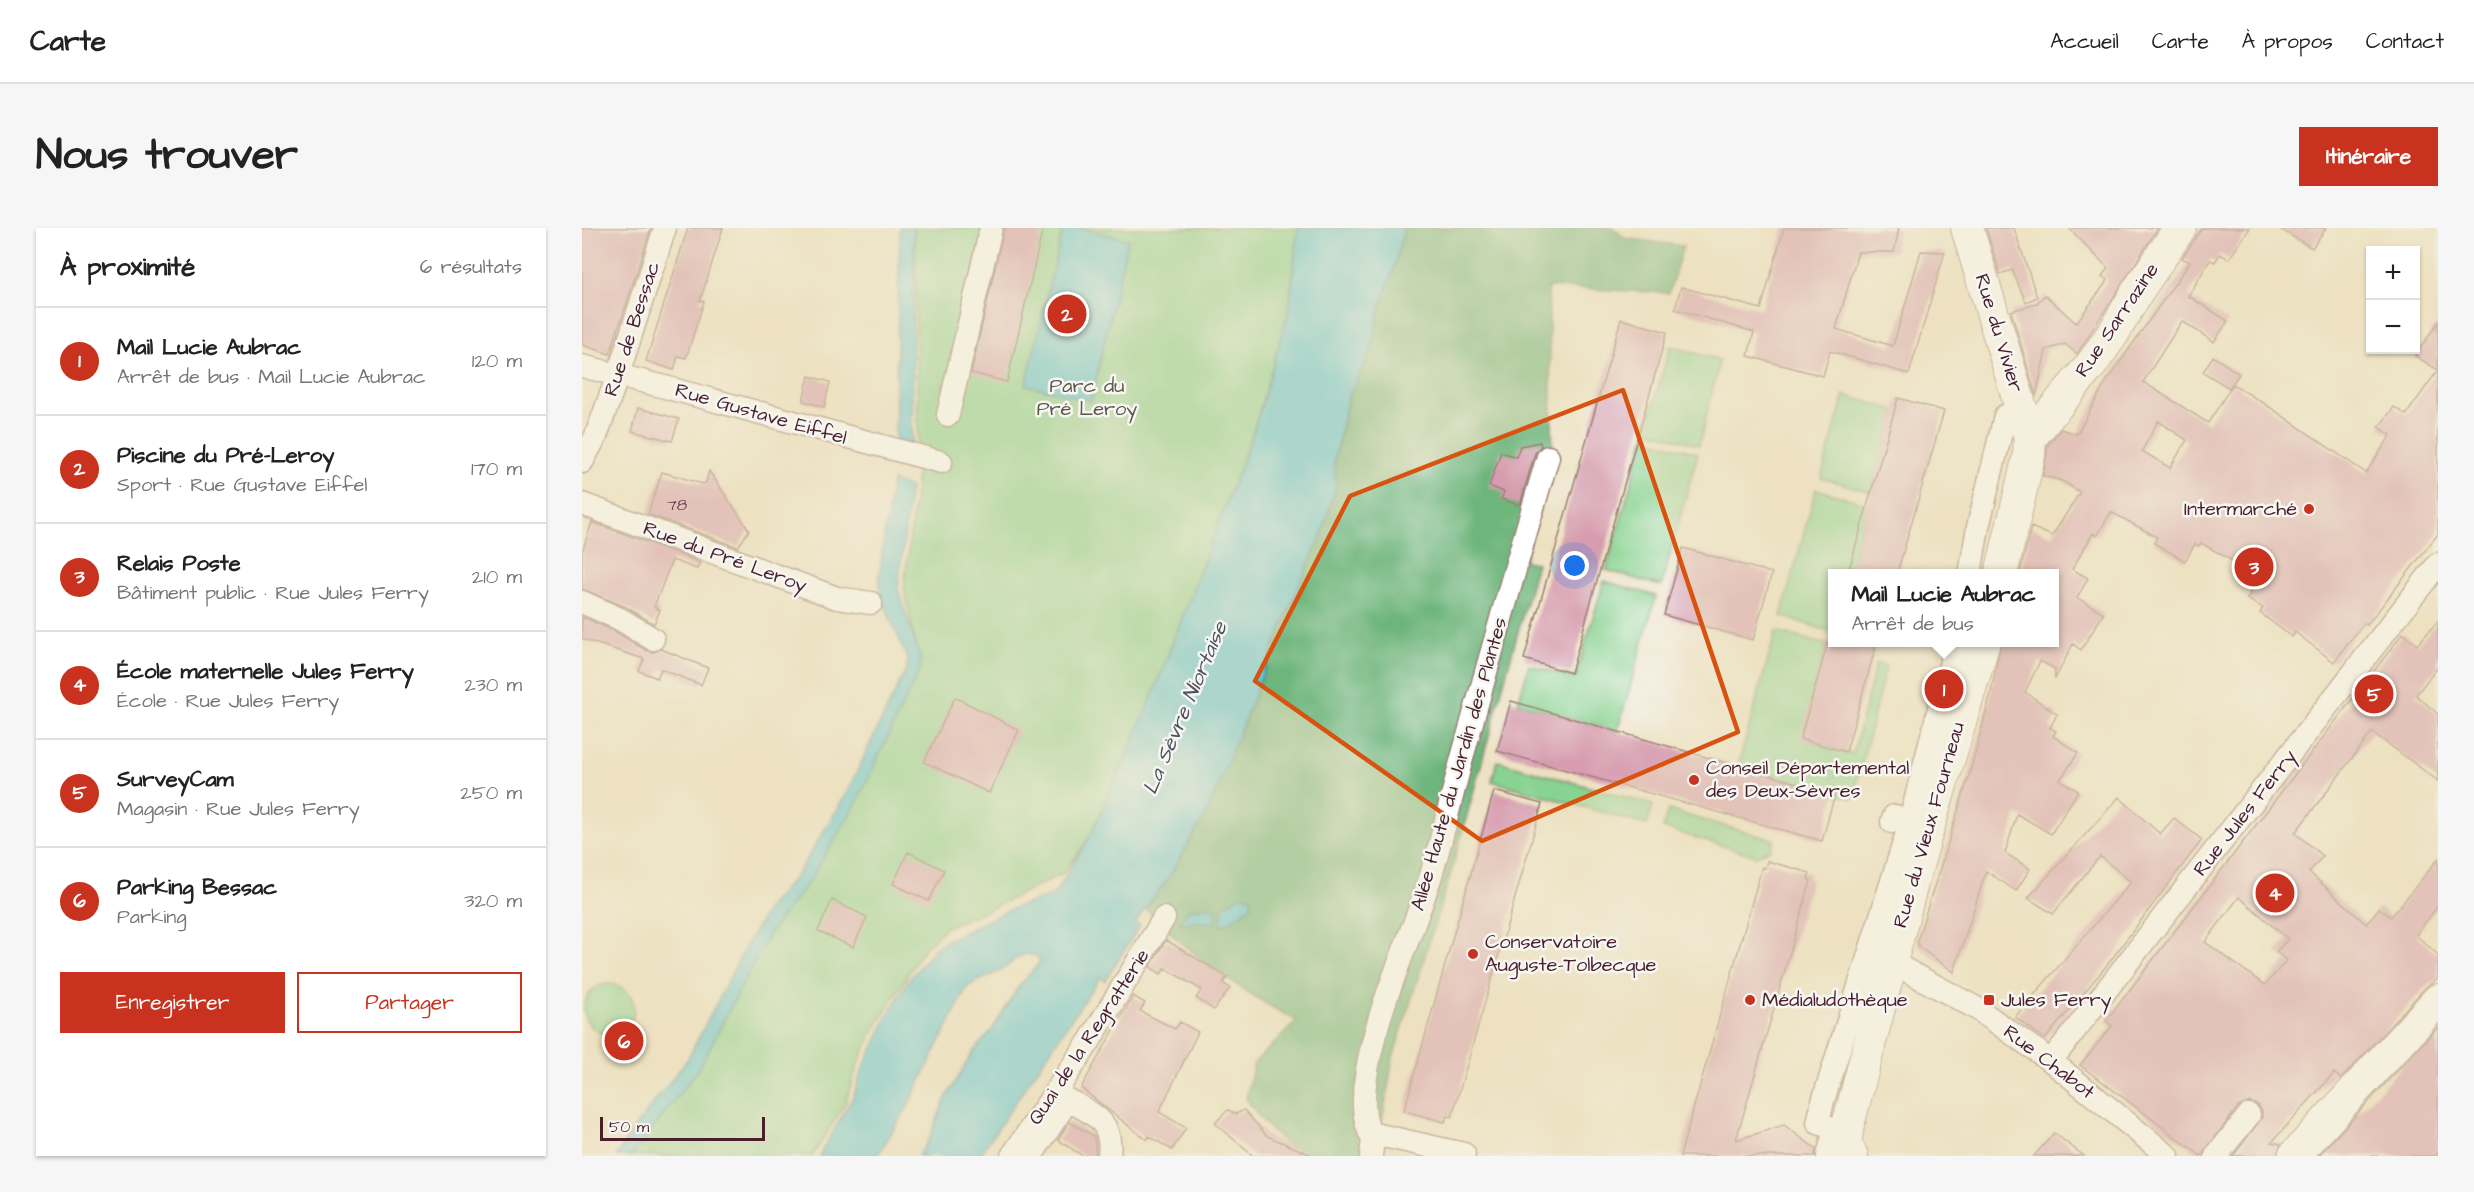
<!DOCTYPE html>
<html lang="fr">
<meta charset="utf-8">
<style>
:root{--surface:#fff;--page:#f6f6f6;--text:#222;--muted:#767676;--line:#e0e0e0;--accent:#c8321e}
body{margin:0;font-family:"Architects Daughter",sans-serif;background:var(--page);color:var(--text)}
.controls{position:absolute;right:18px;top:18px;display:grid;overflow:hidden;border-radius:0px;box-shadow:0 2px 4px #0004}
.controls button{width:54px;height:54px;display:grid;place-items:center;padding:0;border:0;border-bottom:2px solid var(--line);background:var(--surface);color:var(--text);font:30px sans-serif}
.scale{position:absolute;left:18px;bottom:15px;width:165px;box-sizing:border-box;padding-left:6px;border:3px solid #4a1f2b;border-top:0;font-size:16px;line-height:21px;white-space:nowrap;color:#4a1f2b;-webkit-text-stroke:4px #f6f6f2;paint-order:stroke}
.you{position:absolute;left:993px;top:338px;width:21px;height:21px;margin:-15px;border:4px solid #fff;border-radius:50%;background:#1a73e8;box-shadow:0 0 0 9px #1a73e833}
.badge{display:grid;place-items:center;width:39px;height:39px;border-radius:50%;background:var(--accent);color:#fff;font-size:20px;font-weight:700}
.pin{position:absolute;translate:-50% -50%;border:3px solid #fff;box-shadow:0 2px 6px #0006}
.popup{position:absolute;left:1246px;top:341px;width:231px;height:78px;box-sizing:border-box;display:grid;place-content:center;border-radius:0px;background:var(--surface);filter:drop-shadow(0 2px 4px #0005);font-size:20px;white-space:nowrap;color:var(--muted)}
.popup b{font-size:22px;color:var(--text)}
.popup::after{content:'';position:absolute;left:50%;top:100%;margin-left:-12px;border:12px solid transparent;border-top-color:var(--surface)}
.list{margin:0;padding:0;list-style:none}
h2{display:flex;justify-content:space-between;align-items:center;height:78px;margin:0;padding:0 24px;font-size:26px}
h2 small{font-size:20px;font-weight:400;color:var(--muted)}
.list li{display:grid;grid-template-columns:39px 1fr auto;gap:18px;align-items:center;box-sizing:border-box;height:108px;padding:0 24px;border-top:2px solid var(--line)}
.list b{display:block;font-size:22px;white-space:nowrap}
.list p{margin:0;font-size:20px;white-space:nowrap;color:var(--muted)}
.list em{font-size:20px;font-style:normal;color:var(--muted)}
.actions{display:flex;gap:12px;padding:18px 24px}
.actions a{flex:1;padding:14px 0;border:2px solid var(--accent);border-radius:0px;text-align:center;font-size:21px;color:var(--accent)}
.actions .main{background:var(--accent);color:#fff}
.map{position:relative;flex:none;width:1856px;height:928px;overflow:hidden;border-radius:0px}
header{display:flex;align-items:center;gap:36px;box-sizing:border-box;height:84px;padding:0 30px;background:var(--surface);border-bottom:2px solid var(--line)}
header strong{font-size:28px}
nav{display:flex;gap:33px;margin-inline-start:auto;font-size:21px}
.intro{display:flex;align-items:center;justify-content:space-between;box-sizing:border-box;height:144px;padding:0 36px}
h1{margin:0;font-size:42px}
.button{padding:15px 27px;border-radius:0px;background:var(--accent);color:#fff;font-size:21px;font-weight:700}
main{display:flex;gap:36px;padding:0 36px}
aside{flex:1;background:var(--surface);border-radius:0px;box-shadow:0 2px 4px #0004}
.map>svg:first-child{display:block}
</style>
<header>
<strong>Carte</strong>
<nav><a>Accueil</a><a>Carte</a><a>À propos</a><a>Contact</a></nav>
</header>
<div class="intro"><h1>Nous trouver</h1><a class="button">Itinéraire</a></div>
<main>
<aside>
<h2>À proximité<small>6 résultats</small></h2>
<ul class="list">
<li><span class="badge">1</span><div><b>Mail Lucie Aubrac</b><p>Arrêt de bus · Mail Lucie Aubrac</p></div><em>120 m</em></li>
<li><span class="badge">2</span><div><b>Piscine du Pré-Leroy</b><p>Sport · Rue Gustave Eiffel</p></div><em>170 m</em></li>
<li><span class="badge">3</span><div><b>Relais Poste</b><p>Bâtiment public · Rue Jules Ferry</p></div><em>210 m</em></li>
<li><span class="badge">4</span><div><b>École maternelle Jules Ferry</b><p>École · Rue Jules Ferry</p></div><em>230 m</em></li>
<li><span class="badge">5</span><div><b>SurveyCam</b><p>Magasin · Rue Jules Ferry</p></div><em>250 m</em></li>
<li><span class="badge">6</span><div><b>Parking Bessac</b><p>Parking</p></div><em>320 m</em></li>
</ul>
<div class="actions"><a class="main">Enregistrer</a><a>Partager</a></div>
</aside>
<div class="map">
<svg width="1856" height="928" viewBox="0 0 1856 928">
<rect width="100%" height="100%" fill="#f6f6f2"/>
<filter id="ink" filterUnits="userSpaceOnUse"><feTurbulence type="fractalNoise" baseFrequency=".0167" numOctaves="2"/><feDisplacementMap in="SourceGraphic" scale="12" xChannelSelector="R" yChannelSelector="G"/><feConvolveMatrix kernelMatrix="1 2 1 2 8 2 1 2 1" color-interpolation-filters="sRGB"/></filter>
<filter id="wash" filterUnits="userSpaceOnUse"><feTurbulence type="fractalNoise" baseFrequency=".008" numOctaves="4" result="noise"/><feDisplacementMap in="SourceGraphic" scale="24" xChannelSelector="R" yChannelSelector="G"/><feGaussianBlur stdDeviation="1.35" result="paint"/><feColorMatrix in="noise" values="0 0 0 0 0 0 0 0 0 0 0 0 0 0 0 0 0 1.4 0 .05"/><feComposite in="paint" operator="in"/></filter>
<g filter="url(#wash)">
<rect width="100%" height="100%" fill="#ede1c1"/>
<!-- green -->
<path fill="#88d391" stroke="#69795e" stroke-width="1.5" d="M 333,0 L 716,0 L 707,82 L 672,202 L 570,469 L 509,607 L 482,645 L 408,681 L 364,699 L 340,723 L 291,804 L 276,836 L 263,876 L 230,928 L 45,928 L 65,903 L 188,695 L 224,651 L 337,435 L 322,359 L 334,258 L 336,214 Z
M 1088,118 L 1138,132 L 1117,217 L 1064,202 Z
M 1262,167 L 1313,182 L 1289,264 L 1239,250 Z
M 1062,210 L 1116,225 L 1079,358 L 1024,342 Z
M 1234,261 L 1286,276 L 1266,345 L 1251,346 L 1251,396 L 1249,404 L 1199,388 Z
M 1022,353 L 1074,368 L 1035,504 L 936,475 L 947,437 L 993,450 Z
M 1194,403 L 1245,417 L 1219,511 L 1271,526 L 1294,435 L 1304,438 L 1271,571 L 1156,538 Z
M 915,533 L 1071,577 L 1065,597 L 910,553 Z
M 1086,582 L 1192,612 L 1189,621 L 1174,628 L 1081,600 Z
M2 781a25 25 0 1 1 50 0a25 25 0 1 1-50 0Z"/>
<!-- forest -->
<path fill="#6eb57b" stroke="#5c6a53" stroke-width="1.5" d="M 822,0 L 1031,0 L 1043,10 L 1101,18 L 1087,65 L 966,59 L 971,230 L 942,333 L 955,335 L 870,641 L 811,830 L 800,895 L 791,928 C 779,928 737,928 729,928 C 700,918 681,896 664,870 L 672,835 L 715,793 C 659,764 607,725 562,680 L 587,649 L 626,582 L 717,357 L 740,306 L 754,258 L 752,233 L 766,169 L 788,125 L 799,77 L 811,43 Z"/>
<!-- water -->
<path fill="#5dc7d8" stroke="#547382" stroke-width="1.5" d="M 318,0 L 332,0 L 330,216 L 313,213 Z
M 481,0 L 495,0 L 546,11 L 509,173 L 444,157 Z
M 716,0 L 822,0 L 811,43 L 799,77 L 788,125 L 766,169 L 752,232 L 754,258 L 740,306 L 717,357 L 626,582 L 587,649 L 553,695 L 558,697 L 523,753 L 518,749 L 397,928 L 336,928 L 346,913 L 364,870 L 391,824 L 410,802 L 435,761 L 458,734 L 456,729 C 439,720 432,734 419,742 C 408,749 396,751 385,759 L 325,880 L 295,928 L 237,928 L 272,867 L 278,847 L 305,789 L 325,754 L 352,721 L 362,714 L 429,681 L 469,668 L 474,664 L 509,607 L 570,469 L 672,202 L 707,82 Z
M 310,253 L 328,260 L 316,361 L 339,433 L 338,441 L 273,578 L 228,652 L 188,704 L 117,840 L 50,928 L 34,928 L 56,895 L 105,832 L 163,720 L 185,681 L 216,645 L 262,570 L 325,440 L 326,432 L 299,369 L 297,349 Z
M 659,667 L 669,669 L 669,678 L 647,694 L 639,697 L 641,679 Z
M 626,679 L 635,681 L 633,695 L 612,693 L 598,696 L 606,682 Z"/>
<g id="blocks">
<!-- building -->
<path fill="#d79caf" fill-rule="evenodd" d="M 0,0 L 69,0 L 28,126 L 0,117 Z
M 106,0 L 141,0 L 118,73 L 122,73 L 104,130 L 96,128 L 92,142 L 64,133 Z
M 422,0 L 461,0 L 425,154 L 389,145 Z
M 1202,0 L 1317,0 L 1312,24 L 1276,24 L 1254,101 L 1311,118 L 1339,23 L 1363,24 L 1327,146 L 1248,123 L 1241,148 L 1166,128 L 1172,104 L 1093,81 L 1099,59 L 1179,81 Z
M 1404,0 L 1432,0 L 1455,69 L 1444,74 L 1430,42 L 1418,46 Z
M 1487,0 L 1576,0 L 1495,126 L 1483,116 L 1464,122 L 1454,168 L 1429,83 L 1454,76 L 1463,67 L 1494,95 L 1526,52 L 1520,48 L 1526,40 Z
M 1620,0 L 1668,0 L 1647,31 L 1638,26 L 1633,34 L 1628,32 L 1606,68 L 1646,93 L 1632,114 L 1600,93 L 1561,154 L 1626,195 L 1651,156 L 1689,180 L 1784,245 L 1809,207 L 1797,199 L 1812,179 L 1824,187 L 1856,142 L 1833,128 L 1856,94 L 1856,306 L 1785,397 L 1782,395 L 1752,434 L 1713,404 L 1710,409 L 1678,385 L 1681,380 L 1665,371 L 1674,356 L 1654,342 L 1658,337 L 1619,315 L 1617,318 L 1613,316 L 1603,333 L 1572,315 L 1575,309 L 1529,284 L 1515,308 L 1511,305 L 1490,341 L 1506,350 L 1495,370 L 1522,385 L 1499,422 L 1491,416 L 1473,451 L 1473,441 L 1458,433 L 1443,464 L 1475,486 L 1468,500 L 1474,503 L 1471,508 L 1496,525 L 1478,552 L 1496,563 L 1469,606 L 1435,586 L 1423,625 L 1448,641 L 1434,663 L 1404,643 L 1372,744 L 1337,719 L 1335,713 L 1387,548 L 1409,465 L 1419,414 L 1473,414 L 1473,345 L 1438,345 L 1449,299 L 1470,308 L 1498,264 L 1480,253 L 1461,248 L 1466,217 L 1479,201 L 1495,206 L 1524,154 L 1608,34 L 1600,30 ZM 1576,193 L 1605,212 L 1588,240 L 1560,223 Z
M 1696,0 L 1744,0 L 1730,20 Z
M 1039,91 L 1085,104 L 989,445 L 942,431 Z
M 1631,128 L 1657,146 L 1647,160 L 1621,144 Z
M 227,148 L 248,154 L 242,179 L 221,173 Z
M 1316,170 L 1362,183 L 1315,345 L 1266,345 Z
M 56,180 L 97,191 L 90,213 L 50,203 Z
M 958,214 L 959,218 L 953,225 L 938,277 L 919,271 L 922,264 L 907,258 L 919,224 L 934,229 L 938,218 Z
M 127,243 L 167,302 L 156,319 L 66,286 L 80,244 L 121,256 L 124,254 Z
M 10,294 L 118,334 L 115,341 L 90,332 L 72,379 L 78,382 L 72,396 L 44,379 L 0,361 L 0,324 Z
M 1101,320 L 1190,345 L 1171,412 L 1082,387 Z
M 0,389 L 32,403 L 65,423 L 71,424 L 79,421 L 126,440 L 119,457 L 79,441 L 75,450 L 57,443 L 62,431 L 0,411 Z
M 1856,393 L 1856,439 L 1834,467 L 1856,486 L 1856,553 L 1790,504 L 1713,605 L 1741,628 L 1727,644 L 1784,696 L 1797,680 L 1809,689 L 1856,631 L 1856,678 L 1834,707 L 1856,727 L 1856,750 L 1843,760 L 1759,851 L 1752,845 L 1690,914 L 1699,916 L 1695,928 L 1651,928 L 1680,890 L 1680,883 L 1676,877 L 1668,874 L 1656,879 L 1619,928 L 1498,837 L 1530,798 L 1524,793 L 1821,405 L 1835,417 ZM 1657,669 L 1706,711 L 1694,724 L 1705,732 L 1683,757 L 1623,714 Z
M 1246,414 L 1295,414 L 1264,524 L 1218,511 Z
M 373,469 L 437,502 L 407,565 L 342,534 Z
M 929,473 L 1253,566 L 1240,613 L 915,523 Z
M 912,563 L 960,576 L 870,889 L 865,888 L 863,894 L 822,883 Z
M 1537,569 L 1578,606 L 1592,590 L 1620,612 L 1525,737 L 1463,811 L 1433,789 L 1549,654 L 1518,628 L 1471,686 L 1446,670 Z
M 326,624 L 362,642 L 347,673 L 311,656 Z
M 1185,633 L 1228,645 L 1226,651 L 1229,652 L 1154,912 L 1202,897 L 1234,921 L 1233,928 L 1098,928 L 1180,639 L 1183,640 Z
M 250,672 L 285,689 L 271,719 L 236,703 Z
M 584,712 L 645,749 L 641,755 L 648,760 L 632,782 L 614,770 L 620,762 L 583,740 L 579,746 L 568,739 Z
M 551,768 L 563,775 L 558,783 L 593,801 L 598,794 L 616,804 L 577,884 L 604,900 L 590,922 L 567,908 L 565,912 L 499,860 Z
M 1856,799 L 1856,928 L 1736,928 Z
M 646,882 L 654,886 L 662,882 L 685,908 L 732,928 L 671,928 L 633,895 Z
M 487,894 L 512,908 L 514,928 L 501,928 L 476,912 Z
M 1472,905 L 1502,928 L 1452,928 Z"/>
</g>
</g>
<g filter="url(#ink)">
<use href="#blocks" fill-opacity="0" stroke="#9c8076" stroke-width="1.5"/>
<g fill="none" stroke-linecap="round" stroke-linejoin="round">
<!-- street casing -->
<g stroke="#9c8076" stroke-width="25">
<path id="street" d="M 0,138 L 79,158 L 359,234
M 366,187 L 409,0
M 0,234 L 14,208 L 36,147 L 83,0
M 0,276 L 255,370 L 289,375
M 1388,346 L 1396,299 L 1423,188 L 1439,181
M 0,374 L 38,391 L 71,411
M 1310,594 L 1312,588 L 1328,592
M 1309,734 L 1394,780 L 1469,833 L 1586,928
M 1469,833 L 1856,336
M 791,912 C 779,890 781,866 785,842 C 797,772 830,710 850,644 C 861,606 870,567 880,530 C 908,429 936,329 966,229
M 430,928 L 507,814 L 582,690
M 449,928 L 486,872 C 513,887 531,893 527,928
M 789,928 L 791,912 L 797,907 L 882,926
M 1246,928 L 1253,901 L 1236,895 L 1241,873 L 1325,605 L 1374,414
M 1634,928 L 1667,887"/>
</g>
<!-- secondary casing -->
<g stroke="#9c8076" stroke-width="34">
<path id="secondary" d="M 1385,0 L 1448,210 L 1447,228 L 1419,346
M 1448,210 L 1509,137 L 1532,104 L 1555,64 L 1598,0
M 1270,928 L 1263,916 L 1266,897 L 1333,644 L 1402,414
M 1712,928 L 1856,772"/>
</g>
<!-- street -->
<use href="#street" stroke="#fff" stroke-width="22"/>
<!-- secondary -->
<use href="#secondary" stroke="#fff" stroke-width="32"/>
</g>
</g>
<!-- marked area -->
<path d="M0 0H1856V928H0ZM 1041,162 L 1156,504 L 900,613 L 673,453 L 768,268 Z" fill="#ede1c1" fill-opacity=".55" fill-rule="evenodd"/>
<path fill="none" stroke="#d8530f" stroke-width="4.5" stroke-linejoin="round" d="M 1041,162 L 1156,504 L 900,613 L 673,453 L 768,268 Z"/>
<!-- markers -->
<g fill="#c8321e" stroke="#f6f6f2" stroke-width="2">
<circle cx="1727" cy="281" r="6"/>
<circle cx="1112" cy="552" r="6"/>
<circle cx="891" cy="726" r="6"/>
<circle cx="1168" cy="772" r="6"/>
<rect x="1401" y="766" width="12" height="12" rx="3"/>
</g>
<g text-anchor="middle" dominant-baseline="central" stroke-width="5" stroke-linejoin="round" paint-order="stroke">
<!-- number labels -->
<g font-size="16" fill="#6d3e4c">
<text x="95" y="277">78</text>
</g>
<!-- street labels -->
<g font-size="20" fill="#4a1f2b" stroke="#f6f6f2">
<text transform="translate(1535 92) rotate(-56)">Rue Sarrazine</text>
<text transform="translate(50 101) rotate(-72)">Rue de Bessac</text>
<text transform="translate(1417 105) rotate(73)">Rue du Vivier</text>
<text transform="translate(179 186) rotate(16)">Rue Gustave Eiffel</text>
<text transform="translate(143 329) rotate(20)">Rue du Pré Leroy</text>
<text transform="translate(877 536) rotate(-74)">Allée Haute du Jardin des Plantes</text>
<text transform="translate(1663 585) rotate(-52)">Rue Jules Ferry</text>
<text transform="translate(1347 597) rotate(-74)">Rue du Vieux Fourneau</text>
<text transform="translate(507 809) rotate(-57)">Quai de la Regratterie</text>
<text transform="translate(1467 834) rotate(37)">Rue Chabot</text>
</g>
<!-- park labels -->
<g font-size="20" fill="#5d554a" stroke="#f6f6f2">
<text x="505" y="158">Parc du<tspan x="505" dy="23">Pré Leroy</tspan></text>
</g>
<!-- poi labels -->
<g font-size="20" fill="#4a1f2b" stroke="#f6f6f2" text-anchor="start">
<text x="1715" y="281" text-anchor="end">Intermarché</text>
<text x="1124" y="540">Conseil Départemental<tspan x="1124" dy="23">des Deux-Sèvres</tspan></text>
<text x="903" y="714">Conservatoire<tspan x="903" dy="23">Auguste-Tolbecque</tspan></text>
<text x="1180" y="772">Médialudothèque</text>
<text x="1419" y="772">Jules Ferry</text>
</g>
<!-- water labels -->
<g font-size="21" font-style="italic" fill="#50515f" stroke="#f6f6f2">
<text transform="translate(603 480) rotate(-67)">La Sèvre Niortaise</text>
</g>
</g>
</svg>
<div class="controls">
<button>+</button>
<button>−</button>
</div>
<div class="scale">50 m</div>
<div class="you"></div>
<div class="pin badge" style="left:1362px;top:461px">1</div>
<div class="popup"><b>Mail Lucie Aubrac</b>Arrêt de bus</div>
<div class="pin badge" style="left:485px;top:86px">2</div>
<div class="pin badge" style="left:1672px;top:339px">3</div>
<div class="pin badge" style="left:1693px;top:665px">4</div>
<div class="pin badge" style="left:1792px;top:466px">5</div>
<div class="pin badge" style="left:42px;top:813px">6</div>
</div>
</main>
